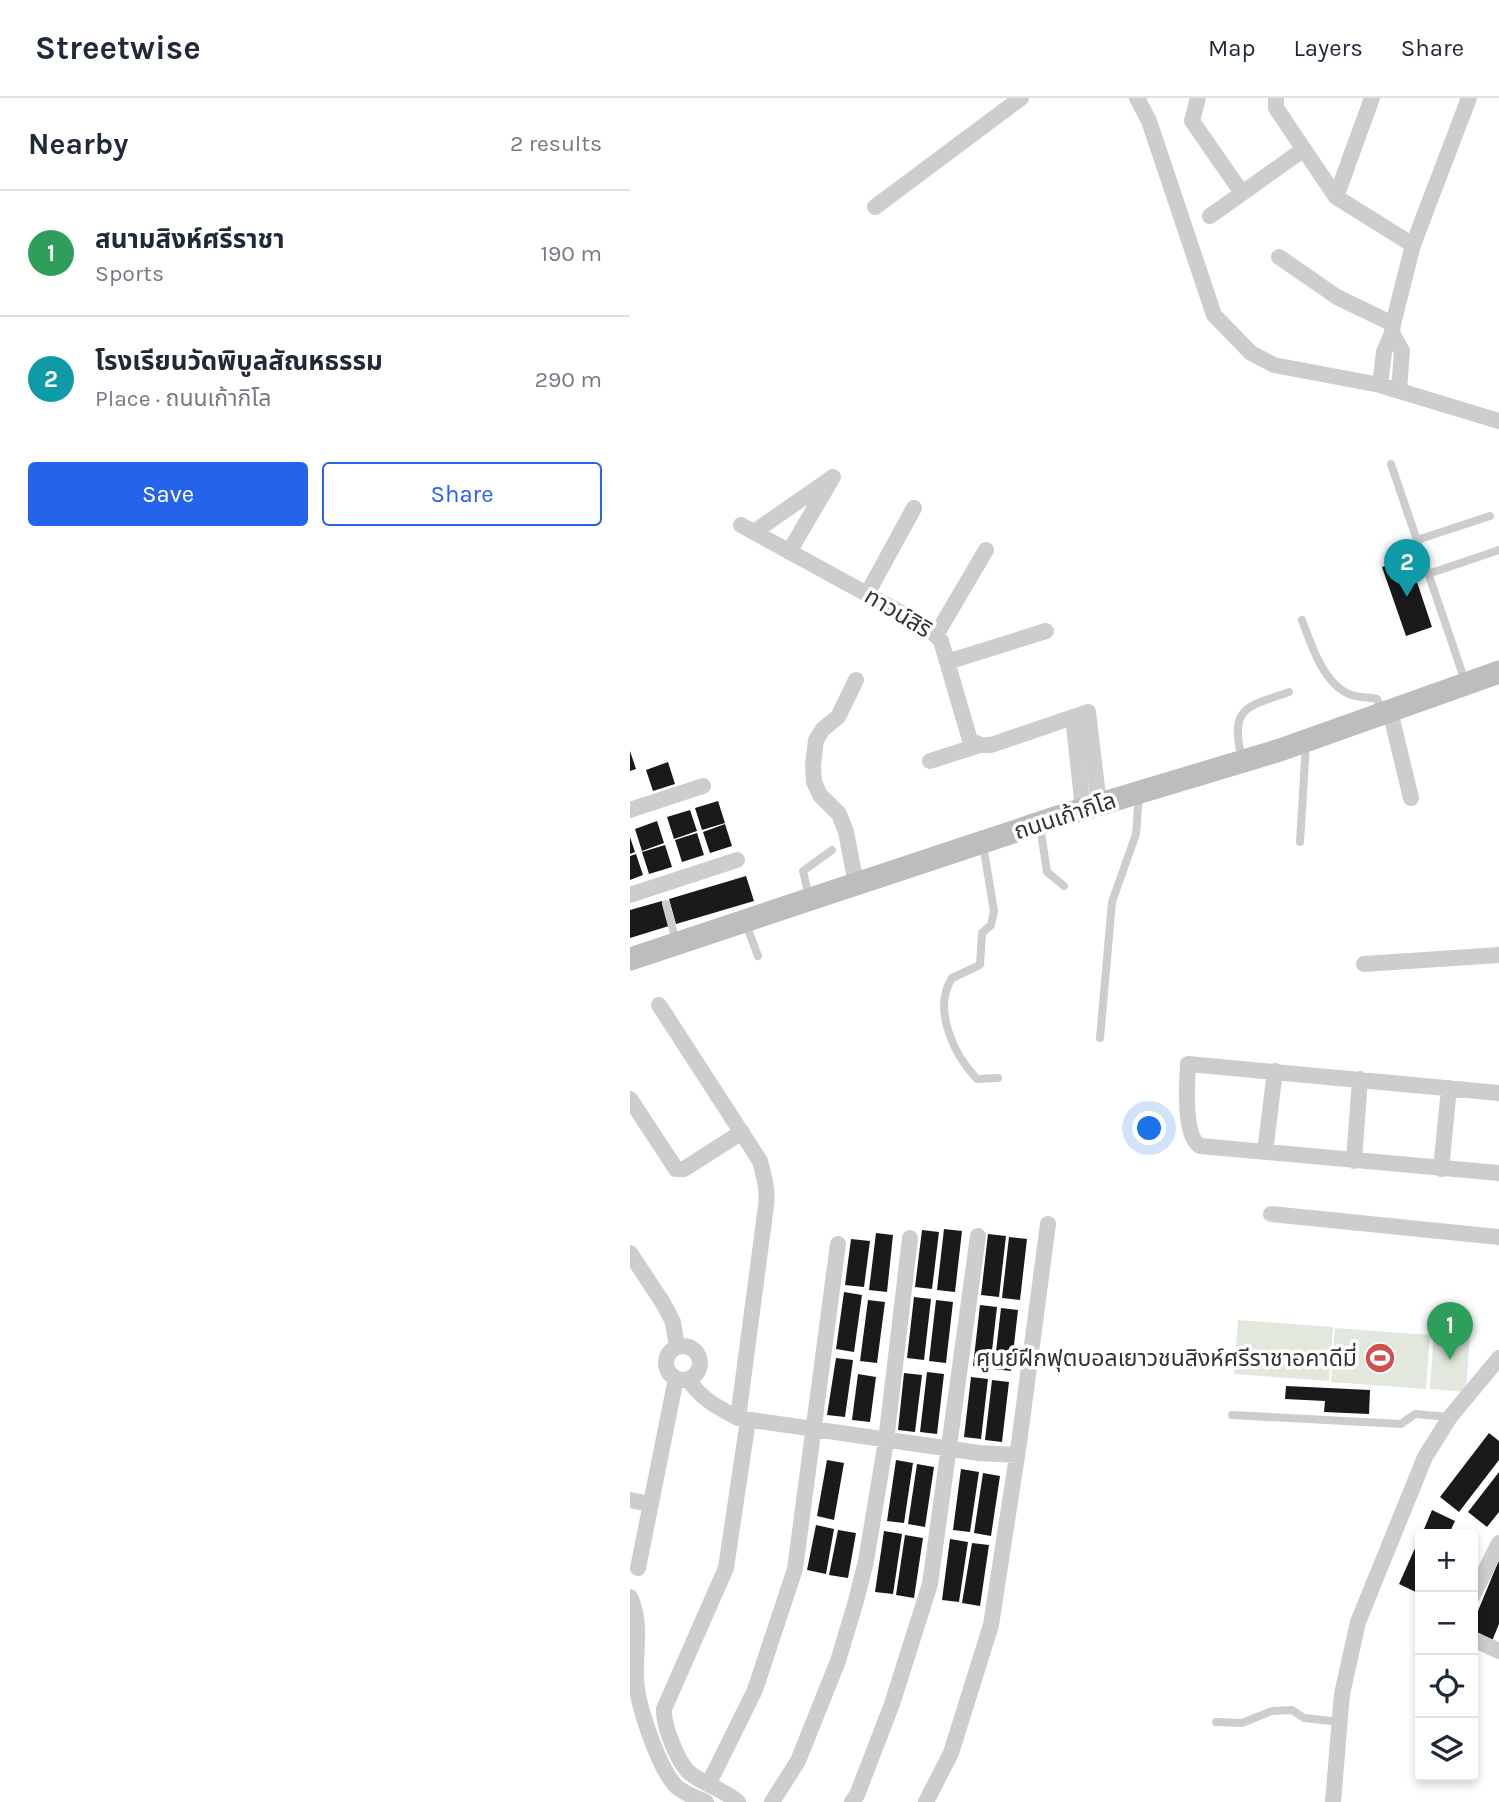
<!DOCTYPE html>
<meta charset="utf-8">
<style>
:root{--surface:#fff;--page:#f2f2f3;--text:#1f2937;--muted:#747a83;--line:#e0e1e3;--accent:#2563eb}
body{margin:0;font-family:Karla,"Noto Sans Thai",sans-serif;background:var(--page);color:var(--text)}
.controls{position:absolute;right:21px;bottom:21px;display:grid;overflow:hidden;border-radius:7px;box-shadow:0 4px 10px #0003}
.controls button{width:63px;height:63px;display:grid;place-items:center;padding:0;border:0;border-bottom:2px solid var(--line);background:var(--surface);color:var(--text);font:35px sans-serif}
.you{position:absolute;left:520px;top:1031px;width:24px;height:24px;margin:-18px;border:5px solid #fff;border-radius:50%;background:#1a73e8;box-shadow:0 0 0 10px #1a73e833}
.badge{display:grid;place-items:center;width:46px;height:46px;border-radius:50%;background:var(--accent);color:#fff;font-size:23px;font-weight:700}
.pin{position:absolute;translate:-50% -58px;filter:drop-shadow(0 2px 4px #0008)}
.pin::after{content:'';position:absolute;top:37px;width:24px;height:21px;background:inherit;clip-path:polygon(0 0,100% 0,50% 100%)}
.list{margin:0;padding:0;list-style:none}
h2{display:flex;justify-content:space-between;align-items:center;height:91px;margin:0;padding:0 28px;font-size:30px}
h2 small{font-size:23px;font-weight:400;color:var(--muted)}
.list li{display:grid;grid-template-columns:46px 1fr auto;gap:21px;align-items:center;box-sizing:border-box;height:126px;padding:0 28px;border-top:2px solid var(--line)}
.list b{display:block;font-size:26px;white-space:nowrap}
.list p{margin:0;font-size:23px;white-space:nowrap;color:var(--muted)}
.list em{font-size:23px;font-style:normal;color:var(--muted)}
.actions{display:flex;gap:14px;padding:21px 28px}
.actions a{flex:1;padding:16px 0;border:2px solid var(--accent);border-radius:7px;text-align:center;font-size:24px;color:var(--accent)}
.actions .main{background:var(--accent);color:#fff}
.icon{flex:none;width:38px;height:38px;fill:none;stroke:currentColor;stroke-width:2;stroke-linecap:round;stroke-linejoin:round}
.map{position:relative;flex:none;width:869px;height:1704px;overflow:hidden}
header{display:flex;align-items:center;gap:42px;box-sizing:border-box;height:98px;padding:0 35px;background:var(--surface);border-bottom:2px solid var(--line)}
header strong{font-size:33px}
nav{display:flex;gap:38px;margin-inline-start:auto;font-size:24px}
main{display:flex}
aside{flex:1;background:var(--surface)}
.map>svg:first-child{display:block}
</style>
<header>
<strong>Streetwise</strong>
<nav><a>Map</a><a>Layers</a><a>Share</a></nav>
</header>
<main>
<aside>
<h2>Nearby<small>2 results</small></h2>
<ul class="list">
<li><span class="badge" style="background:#2e9e5b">1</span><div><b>สนามสิงห์ศรีราชา</b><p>Sports</p></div><em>190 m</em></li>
<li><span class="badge" style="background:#0f9aa8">2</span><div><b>โรงเรียนวัดพิบูลสัณหธรรม</b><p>Place · ถนนเก้ากิโล</p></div><em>290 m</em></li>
</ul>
<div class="actions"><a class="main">Save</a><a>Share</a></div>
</aside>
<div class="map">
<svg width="869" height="1704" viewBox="0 0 869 1704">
<rect width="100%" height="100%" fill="#fff"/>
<!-- green -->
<path fill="#e2e8dd" d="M 608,1222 L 703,1229 L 699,1283 L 604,1276 Z
M 705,1230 L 800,1237 L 796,1291 L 701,1284 Z
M 804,1231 L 840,1233 L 836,1294 L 800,1291 Z"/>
<!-- building -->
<path fill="#1a1a1a" d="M 779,460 L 802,529 L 776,538 L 752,469 Z
M 0,653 L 6,671 L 0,673 Z
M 38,664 L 45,686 L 23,693 L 16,672 Z
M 88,703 L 95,725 L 72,732 L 65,710 Z
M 60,712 L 67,733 L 44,741 L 37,719 Z
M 27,723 L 34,745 L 12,753 L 5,731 Z
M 95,726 L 102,748 L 80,755 L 73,734 Z
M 67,735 L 74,757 L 52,764 L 45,742 Z
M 0,739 L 5,754 L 0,756 Z
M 35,747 L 42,769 L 19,776 L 12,754 Z
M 6,756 L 13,777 L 0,782 L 0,758 Z
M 116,778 L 124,803 L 46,826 L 39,801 Z
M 32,803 L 39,828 L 0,840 L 0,812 Z
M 314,1131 L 332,1133 L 325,1194 L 307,1192 Z
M 292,1132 L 309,1134 L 302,1191 L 285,1189 Z
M 246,1135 L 263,1137 L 257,1194 L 239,1192 Z
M 358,1136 L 376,1138 L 369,1199 L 351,1197 Z
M 379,1139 L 397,1141 L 390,1202 L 372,1200 Z
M 221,1141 L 240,1143 L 234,1189 L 215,1187 Z
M 214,1194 L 232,1197 L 224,1254 L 206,1251 Z
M 284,1199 L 301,1201 L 294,1262 L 277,1260 Z
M 238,1202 L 255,1204 L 247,1265 L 230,1263 Z
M 306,1202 L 323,1204 L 316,1265 L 299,1263 Z
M 350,1207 L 367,1209 L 360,1270 L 343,1268 Z
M 371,1210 L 388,1212 L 381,1273 L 364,1271 Z
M 206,1260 L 223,1262 L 215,1319 L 197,1317 Z
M 297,1274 L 314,1276 L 307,1336 L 290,1334 Z
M 274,1275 L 292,1277 L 285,1334 L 268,1332 Z
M 228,1276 L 246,1279 L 240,1324 L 222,1322 Z
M 341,1279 L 358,1281 L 351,1341 L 334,1339 Z
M 362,1282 L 379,1284 L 372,1344 L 355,1342 Z
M 656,1288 L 740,1292 L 739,1316 L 694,1314 L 695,1303 L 655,1301 Z
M 859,1335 L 869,1343 L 869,1362 L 829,1414 L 810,1399 Z
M 197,1362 L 214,1365 L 204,1422 L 187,1418 Z
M 266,1362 L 283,1365 L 274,1425 L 257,1423 Z
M 287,1366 L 304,1369 L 295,1429 L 278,1426 Z
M 331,1371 L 349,1374 L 340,1434 L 323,1432 Z
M 869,1374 L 869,1414 L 857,1429 L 838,1414 Z
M 353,1375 L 370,1378 L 361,1438 L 344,1435 Z
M 802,1412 L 825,1423 L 819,1436 L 792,1436 Z
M 186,1427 L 204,1431 L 196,1476 L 177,1472 Z
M 208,1432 L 226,1435 L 218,1480 L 199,1477 Z
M 254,1433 L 272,1436 L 263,1496 L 245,1494 Z
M 275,1437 L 293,1440 L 284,1500 L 266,1497 Z
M 790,1439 L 790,1496 L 769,1486 Z
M 320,1441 L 338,1444 L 329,1504 L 312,1502 Z
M 342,1445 L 359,1447 L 350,1508 L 332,1505 Z
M 869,1462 L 869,1526 L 862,1543 L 843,1534 L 843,1525 Z"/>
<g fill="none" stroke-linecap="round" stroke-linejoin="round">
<!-- service -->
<path stroke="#cdcdcd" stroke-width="8" d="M 761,366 L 835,583
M 787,442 L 860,418
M 798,476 L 869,452
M 672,522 C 681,546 693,585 719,596 C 728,600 738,599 747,601 L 752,613
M 612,661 C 599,609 616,609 659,594
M 410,728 L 417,774 L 434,788
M 670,744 L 676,646
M 353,747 L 364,813 L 361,827 L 352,835 L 350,867 L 322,880 C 302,911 324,957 347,981 L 368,980
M 179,799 L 173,773 L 202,752
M 36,806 L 46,843
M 116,826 L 128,858
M 470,940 L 482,804 L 506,736 L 509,697
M 602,1317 L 771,1326 L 785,1316 L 820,1319
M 586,1624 L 612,1625 L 642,1613 L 662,1612 L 674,1620 L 710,1624"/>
<!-- minor -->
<path stroke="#cdcdcd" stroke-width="16" d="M 507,0 L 519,23 L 584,217 L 621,255 L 644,267 L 750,287 L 869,323
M 568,0 L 562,23 L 612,95
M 646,0 L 646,10 L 706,99 L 783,147
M 706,99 L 742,0
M 245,109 L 391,0
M 580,118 L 674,51
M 649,159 L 707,199 L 763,226
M 762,235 L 772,253 L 769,293
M 750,287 L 754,254 L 762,235 L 763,226 L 783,147 L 839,0
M 111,427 L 299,530 L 311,543 L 340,642 L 350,647 L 361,647 L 458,614 L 469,706
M 124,434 L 203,379
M 159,454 L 200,384
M 237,496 L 284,410
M 306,537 L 356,452
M 317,564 L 416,533
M 226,582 L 208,619 L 193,631 L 186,642 L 183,667 L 184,684 L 190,697 L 209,716 L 216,734 L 226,786
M 760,613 L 781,700
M 443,619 L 453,711
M 300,663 L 350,647
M 0,712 L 73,688
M 0,797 L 107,762
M 734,866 L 869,857
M 29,907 L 130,1063 C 134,1078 138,1092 136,1108 L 108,1320
M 869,995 L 558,966 C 557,985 553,1038 570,1048 L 869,1075
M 0,1001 L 46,1071 L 54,1071 L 112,1034
M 635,1054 L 645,973
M 724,1063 L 730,981
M 811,1071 L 819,990
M 641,1116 L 869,1139
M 0,1155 L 33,1205 L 43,1224 L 47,1249
M36 1265a17 17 0 1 1 34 0a17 17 0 1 1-34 0Z
M 58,1281 C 71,1301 87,1309 108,1320 L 349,1355 L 387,1357
M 0,1402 L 20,1406
M 8,1470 L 46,1280
M 843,1497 L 869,1445
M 0,1499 C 12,1524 5,1553 6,1579 C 6,1604 29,1672 47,1689 C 55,1696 67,1700 76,1704
M 843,1541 L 869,1553
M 79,1685 L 125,1592 L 165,1471 L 208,1146
M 108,1704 C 92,1691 76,1687 61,1676 C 48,1666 33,1627 34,1611 L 96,1470 L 118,1322
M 142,1704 L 168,1663 L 208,1563 L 226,1503 L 236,1463 L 256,1343 L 280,1140
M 222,1704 L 227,1697 L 262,1606 L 300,1486 L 348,1138
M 296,1704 L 321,1655 L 361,1527 L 389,1345 L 418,1126
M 703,1704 L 712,1596 L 728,1524 L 795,1359 L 820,1319 L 869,1260"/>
<!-- secondary -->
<path stroke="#bdbdbd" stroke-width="23" d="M 0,861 L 437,716 L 650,652 L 869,574"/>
</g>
<!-- icons -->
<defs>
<g id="stadium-disc" transform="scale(1.575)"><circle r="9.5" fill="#d0504e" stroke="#fff"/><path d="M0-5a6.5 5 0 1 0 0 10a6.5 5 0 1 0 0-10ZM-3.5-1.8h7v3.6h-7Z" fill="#fff"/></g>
</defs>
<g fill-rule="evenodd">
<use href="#stadium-disc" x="750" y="1260"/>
</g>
<g text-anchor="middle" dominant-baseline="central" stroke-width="7" stroke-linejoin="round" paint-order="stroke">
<!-- street labels -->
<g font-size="23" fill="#333" stroke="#fff">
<text transform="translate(268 515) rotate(31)">ทาวน์สิริ</text>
<text transform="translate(435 718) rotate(-18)">ถนนเก้ากิโล</text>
</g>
<!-- poi labels -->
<g font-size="23" fill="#333" stroke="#fff" text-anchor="end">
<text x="727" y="1260">ศูนย์ฝีกฟุตบอลเยาวชนสิงห์ศรีราชาอคาดีมี่</text>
</g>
</g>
</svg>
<div class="controls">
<button>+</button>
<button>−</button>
<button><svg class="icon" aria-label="locate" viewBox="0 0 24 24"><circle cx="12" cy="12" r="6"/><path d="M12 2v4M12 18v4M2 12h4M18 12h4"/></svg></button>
<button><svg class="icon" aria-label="layers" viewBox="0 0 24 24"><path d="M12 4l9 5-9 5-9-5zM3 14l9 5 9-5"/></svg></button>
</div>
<div class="you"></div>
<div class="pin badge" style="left:820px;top:1262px;background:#2e9e5b">1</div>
<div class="pin badge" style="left:777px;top:499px;background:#0f9aa8">2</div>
</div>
</main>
